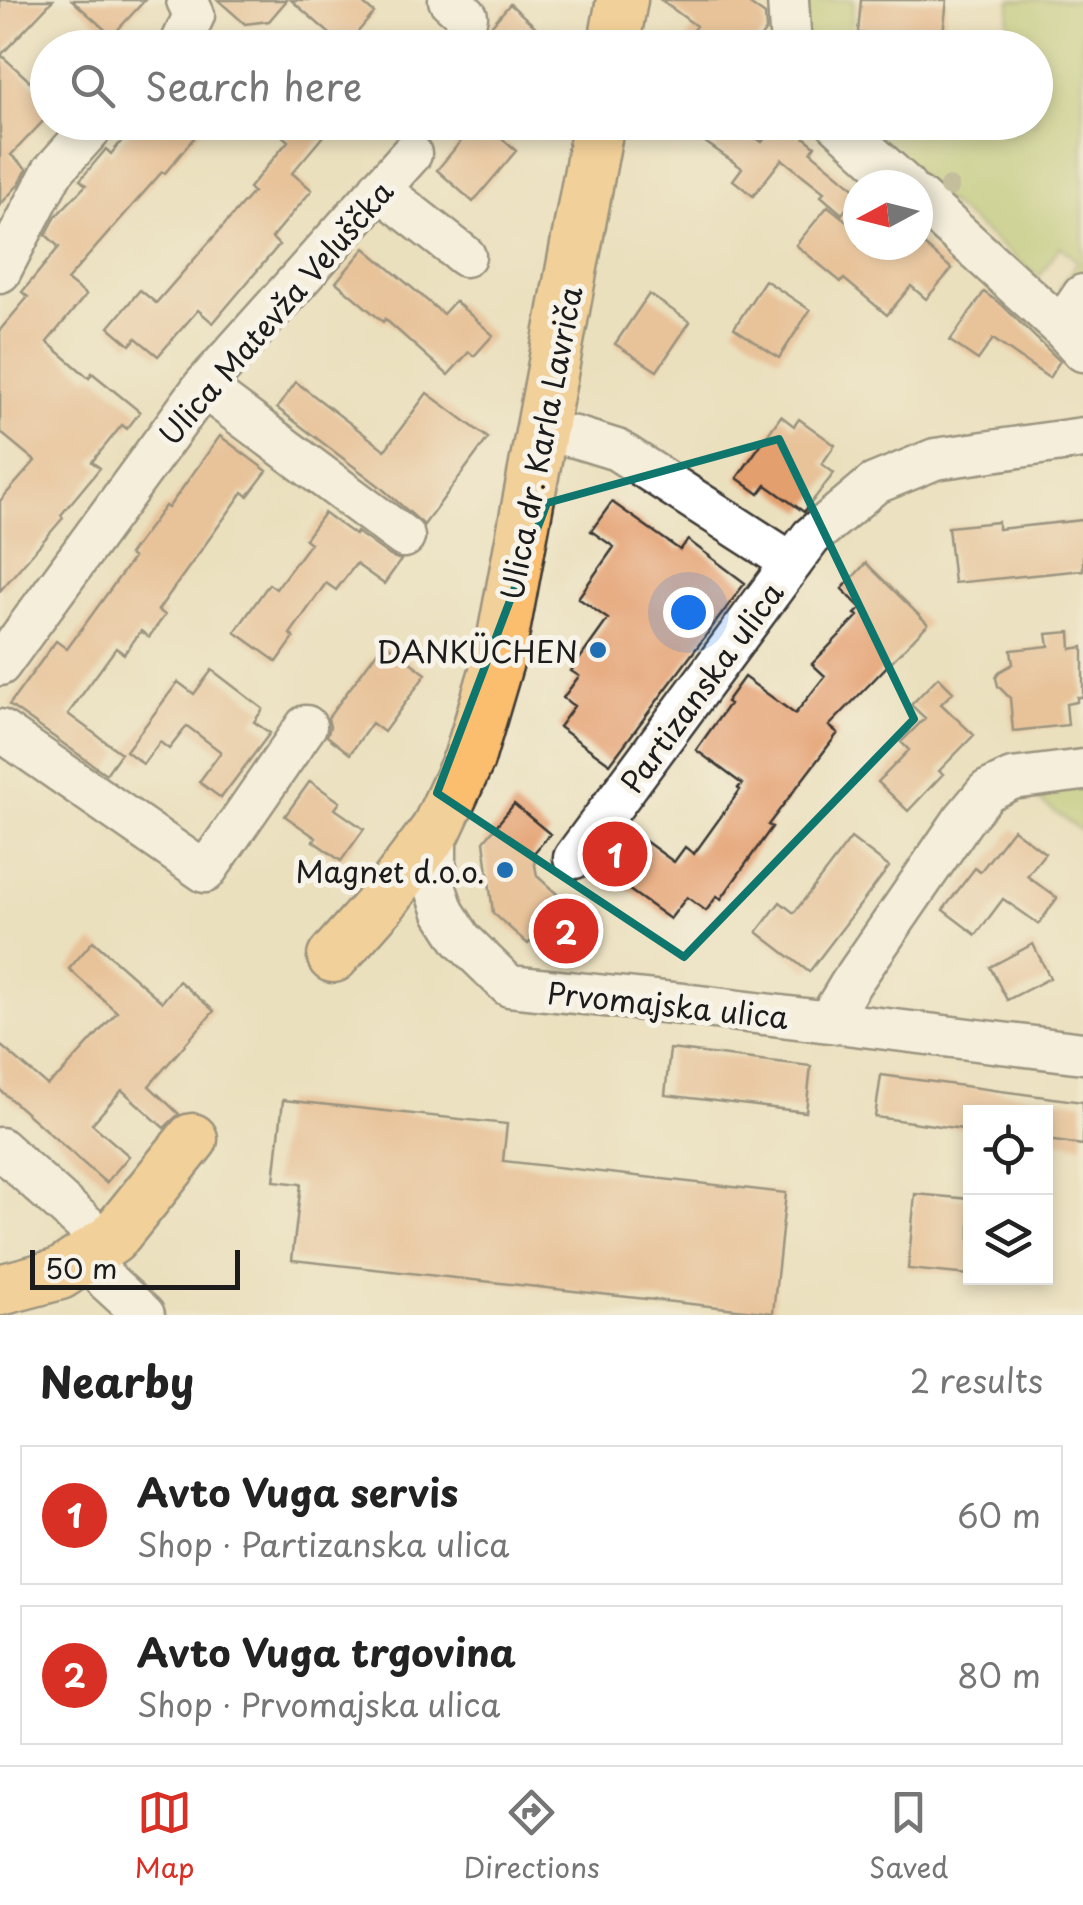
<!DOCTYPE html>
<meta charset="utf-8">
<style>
:root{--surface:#fff;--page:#f2f2f2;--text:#222;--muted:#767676;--line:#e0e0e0;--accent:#d93025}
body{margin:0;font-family:"Playpen Sans",sans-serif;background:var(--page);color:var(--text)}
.controls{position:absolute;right:30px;bottom:30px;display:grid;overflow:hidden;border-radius:0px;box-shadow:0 5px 15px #0003}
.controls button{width:90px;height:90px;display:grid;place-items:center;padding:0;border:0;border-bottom:2px solid var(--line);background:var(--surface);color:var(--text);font:50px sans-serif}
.compass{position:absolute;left:843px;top:170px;width:90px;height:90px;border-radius:50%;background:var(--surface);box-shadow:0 5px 15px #0003;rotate:263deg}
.scale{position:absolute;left:30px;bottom:25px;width:210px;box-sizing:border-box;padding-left:10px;border:5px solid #1c1c1c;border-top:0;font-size:28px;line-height:35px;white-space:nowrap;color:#1c1c1c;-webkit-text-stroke:8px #f7f3e8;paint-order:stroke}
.you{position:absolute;left:688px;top:612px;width:35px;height:35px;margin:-25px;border:8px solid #fff;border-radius:50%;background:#1a73e8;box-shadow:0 0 0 15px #1a73e833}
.badge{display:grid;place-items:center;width:65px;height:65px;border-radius:50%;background:var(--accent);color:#fff;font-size:32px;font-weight:700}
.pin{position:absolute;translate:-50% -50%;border:5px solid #fff;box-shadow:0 2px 10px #0006}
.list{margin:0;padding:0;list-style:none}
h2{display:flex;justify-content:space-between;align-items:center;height:130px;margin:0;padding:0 40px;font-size:42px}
h2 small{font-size:32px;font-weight:400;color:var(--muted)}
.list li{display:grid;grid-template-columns:65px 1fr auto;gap:30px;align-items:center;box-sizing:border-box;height:140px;margin:0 20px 20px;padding:0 20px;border:2px solid var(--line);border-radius:0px}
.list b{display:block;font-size:38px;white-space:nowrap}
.list p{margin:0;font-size:32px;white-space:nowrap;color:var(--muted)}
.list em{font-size:32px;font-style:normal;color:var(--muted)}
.icon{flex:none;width:55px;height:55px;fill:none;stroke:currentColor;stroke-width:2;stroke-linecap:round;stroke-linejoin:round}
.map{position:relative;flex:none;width:1083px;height:1315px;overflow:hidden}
.search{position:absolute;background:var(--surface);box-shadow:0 5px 15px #0003;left:30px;right:30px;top:30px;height:110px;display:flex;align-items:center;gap:25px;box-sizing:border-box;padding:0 35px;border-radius:55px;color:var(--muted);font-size:38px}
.sheet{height:450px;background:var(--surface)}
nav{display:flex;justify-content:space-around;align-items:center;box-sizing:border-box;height:140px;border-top:2px solid var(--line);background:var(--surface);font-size:28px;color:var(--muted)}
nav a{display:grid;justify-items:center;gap:5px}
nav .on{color:var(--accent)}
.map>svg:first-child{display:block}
</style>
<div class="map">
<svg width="1083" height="1315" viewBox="0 0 1083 1315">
<rect width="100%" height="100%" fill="#f7f3e8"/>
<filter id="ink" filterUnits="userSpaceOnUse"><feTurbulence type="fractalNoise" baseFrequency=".01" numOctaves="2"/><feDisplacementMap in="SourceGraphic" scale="20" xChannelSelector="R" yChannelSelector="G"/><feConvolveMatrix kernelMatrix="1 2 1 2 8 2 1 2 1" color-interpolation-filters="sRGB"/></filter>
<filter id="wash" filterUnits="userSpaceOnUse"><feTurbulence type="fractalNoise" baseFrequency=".0048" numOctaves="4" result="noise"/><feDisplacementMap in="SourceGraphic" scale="40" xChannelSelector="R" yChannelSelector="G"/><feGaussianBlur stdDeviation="2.25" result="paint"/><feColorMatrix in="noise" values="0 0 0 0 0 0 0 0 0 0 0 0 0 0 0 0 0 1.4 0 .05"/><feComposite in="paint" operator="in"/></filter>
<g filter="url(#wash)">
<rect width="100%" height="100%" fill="#ebe0be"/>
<!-- green -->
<path fill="#aec469" stroke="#657042" stroke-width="2.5" d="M 795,0 L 854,0 L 850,36 L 917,47 L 802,47 Z
M 1011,0 L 1083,0 L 1083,273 L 1068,294 L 1060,288 L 1077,261 L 1060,246 L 1039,277 L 873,141 L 856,123 L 1036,122 L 1036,48 L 1005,47 Z
M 1083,780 L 1083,832 L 1022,788 Z"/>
<g id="blocks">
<!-- building -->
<path fill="#e49f6e" d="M 0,0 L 53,0 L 1,55 L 36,87 L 48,74 L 48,116 L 11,155 L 27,169 L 19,184 L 0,205 Z
M 72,0 L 145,0 L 112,36 Z
M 218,0 L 287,0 L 269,21 L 245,24 Z
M 291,0 L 359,0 L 374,13 L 345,47 Z
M 661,0 L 744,0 L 765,15 L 766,30 L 753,48 L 679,48 L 696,26 Z
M 861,0 L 947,0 L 942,42 L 858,33 Z
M 510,4 L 559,48 L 472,48 Z
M 137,122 L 207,122 L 165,173 L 162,172 L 67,280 L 86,295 L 47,342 L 89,378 L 92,373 L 140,412 L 127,429 L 122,425 L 92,462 L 100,468 L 61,515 L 63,518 L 0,591 L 0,501 L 35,461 L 0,432 L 0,330 L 28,297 L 22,292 L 59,247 L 46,235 L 56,216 L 86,185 L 80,180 L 106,149 L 111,154 Z
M 267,122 L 335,122 L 292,173 L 312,190 L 272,238 L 279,245 L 213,323 L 198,310 L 158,356 L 136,338 L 130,345 L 109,327 L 140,290 L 156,303 L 253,192 L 249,188 L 288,141 Z
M 477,122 L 483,122 L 516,151 L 473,202 L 437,170 Z
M 708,122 L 734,122 L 762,142 L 778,122 L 785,122 L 815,146 L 811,152 L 858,191 L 858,194 L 842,214 L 821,196 L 824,192 L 782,159 L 753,196 L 733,180 L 742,168 L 698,137 Z
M 828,206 L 858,230 L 858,245 L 924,245 L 952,269 L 926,299 L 911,286 L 887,315 L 844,279 L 841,282 L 796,245 Z
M 365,248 L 443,314 L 455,301 L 493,335 L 474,356 L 469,352 L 448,375 L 385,319 L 383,322 L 336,282 Z
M 765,280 L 810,310 L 779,358 L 734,328 Z
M 984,292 L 1002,305 L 1060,361 L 1049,378 L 993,339 L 978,360 L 950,341 Z
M 649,294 L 690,322 L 657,371 L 615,344 Z
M 296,382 L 385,450 L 427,393 L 488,438 L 424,525 L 378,485 L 277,408 Z
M 781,416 L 794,426 L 799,419 L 835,445 L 822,464 L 834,473 L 804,512 L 766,485 L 759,494 L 737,478 Z
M 220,436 L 267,471 L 248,496 L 243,492 L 158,610 L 165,615 L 149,637 L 141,631 L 124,654 L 116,648 L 68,714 L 121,753 L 106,774 L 9,705 L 56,641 L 67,649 L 133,558 L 129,555 L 165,506 L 168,508 Z
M 612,502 L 680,550 L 688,540 L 745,583 L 610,764 L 559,727 L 574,706 L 563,698 L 579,676 L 571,671 L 608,619 L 578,598 L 614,547 L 591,531 Z
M 324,513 L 355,535 L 357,532 L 390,556 L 401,560 L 384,584 L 356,564 L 336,590 L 326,583 L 290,634 L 294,638 L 277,662 L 235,632 L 269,584 L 276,589 L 310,543 L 305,539 Z
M 1083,520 L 1083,570 L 954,583 L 948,527 L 998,522 L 998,529 Z
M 866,563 L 928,624 L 829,726 L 838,733 L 768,825 L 772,827 L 721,899 L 717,896 L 706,911 L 687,897 L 670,919 L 597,867 L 618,838 L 633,848 L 641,838 L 674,862 L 685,847 L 694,854 L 740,790 L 738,788 L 742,784 L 696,750 L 729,704 L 726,702 L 744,677 L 795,714 L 825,676 L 812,664 L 858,616 L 855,614 L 861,608 L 842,589 Z
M 1070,632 L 1071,649 L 1083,647 L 1083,697 L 1077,697 L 1077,702 L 1066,704 L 1068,725 L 1013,731 L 1010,698 L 998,686 L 996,678 L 999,672 L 1013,664 L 1011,650 L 1049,646 L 1047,634 Z
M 384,642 L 426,674 L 384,732 L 372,723 L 350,754 L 327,736 L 330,727 L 328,718 Z
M 212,670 L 263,709 L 254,722 L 270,733 L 221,798 L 199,782 L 221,752 L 187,726 L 169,749 L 160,742 L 143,764 L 126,751 L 178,682 L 194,694 Z
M 938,677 L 953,692 L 941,704 L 974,735 L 939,771 L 943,774 L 908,811 L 878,782 L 909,750 L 901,742 L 925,718 L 911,705 Z
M 310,781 L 340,802 L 335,809 L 364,829 L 341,861 L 313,841 L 316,838 L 285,816 Z
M 514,804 L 550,834 L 533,854 L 537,876 L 599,932 L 585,949 L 575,940 L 569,946 L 562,939 L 556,946 L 547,938 L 543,944 L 535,937 L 528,944 L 493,913 L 484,841 Z
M 1013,829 L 1045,853 L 1027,876 L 1057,898 L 1039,924 L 1003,899 L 976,935 L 943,910 L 975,868 L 980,872 Z
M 851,838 L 889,867 L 809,972 L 757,932 L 780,902 L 794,913 Z
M 93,941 L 162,1002 L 179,981 L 214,1011 L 149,1086 L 179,1114 L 164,1128 L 122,1090 L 92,1124 L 129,1156 L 106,1183 L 0,1090 L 0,1045 L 47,1085 L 62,1073 L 117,1012 L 69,969 Z
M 1033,944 L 1050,978 L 1007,1000 L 990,967 Z
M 670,1049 L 811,1066 L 806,1112 L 665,1095 Z
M 881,1075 L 1083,1102 L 1083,1145 L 1046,1140 L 1046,1112 L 970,1112 L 970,1130 L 875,1117 Z
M 283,1100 L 507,1124 L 503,1161 L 786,1193 L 773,1313 L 292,1260 L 301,1184 L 274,1181 Z
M 915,1194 L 970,1199 L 970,1275 L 908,1269 Z"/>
</g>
</g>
<g filter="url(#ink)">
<use href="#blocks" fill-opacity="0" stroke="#3b3934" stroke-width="2.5"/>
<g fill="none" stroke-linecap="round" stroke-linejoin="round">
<!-- minor casing -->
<g stroke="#3b3934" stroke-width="45">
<path id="minor" d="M 449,0 L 467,16
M 788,0 L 791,48
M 179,48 L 194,15 L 187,0
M 836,122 L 905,185
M 379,189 L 465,256
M 918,197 L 1061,327 L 1083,351
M 0,272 L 52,172 L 97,122
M 1061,327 L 1083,295
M 203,387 L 404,537
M 543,432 L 575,437 L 617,450 L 792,563
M 0,665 L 203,387 L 411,154
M 0,730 L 205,872 L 306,726
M 436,830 L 436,889 L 444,912 L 462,940 L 509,986 L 682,1004 L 1083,1053
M 574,858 L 811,537 L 874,484 L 935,459 L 1083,438
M 828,1021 L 851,983 L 963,820 L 987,791 L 1012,779 L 1083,770
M 0,1148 L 106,1243
M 86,1256 L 108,1282 L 144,1315"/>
</g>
<!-- major casing -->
<g stroke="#3b3934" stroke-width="55">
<path id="major" d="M 613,48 L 622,0
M 333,957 L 381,903 L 436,830 L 469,759 L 499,658 L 599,122
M 0,1290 L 60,1274 L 112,1239 L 192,1139"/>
</g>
<!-- minor -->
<use href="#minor" stroke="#fff" stroke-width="40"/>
<!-- major -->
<use href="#major" stroke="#fbbd6e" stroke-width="50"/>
</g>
<!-- trees -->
<circle fill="#959574" cx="949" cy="187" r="10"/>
</g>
<!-- marked area -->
<path d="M0 0H1083V1315H0ZM 779,439 L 914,719 L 684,957 L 437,793 L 547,503 Z" fill="#ebe0be" fill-opacity=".55" fill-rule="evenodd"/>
<path fill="none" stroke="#0f766e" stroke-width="8" stroke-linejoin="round" d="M 779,439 L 914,719 L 684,957 L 437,793 L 547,503 Z"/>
<!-- markers -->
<g fill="#1f6fb2" stroke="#f7f3e8" stroke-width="4">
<circle cx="598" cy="650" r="10"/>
<circle cx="505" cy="870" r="10"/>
</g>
<g text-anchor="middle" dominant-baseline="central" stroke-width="10" stroke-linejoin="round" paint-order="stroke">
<!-- street labels -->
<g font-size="30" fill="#1c1c1c" stroke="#f7f3e8">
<text transform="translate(275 312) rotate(-49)">Ulica Matevža Veluščka</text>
<text transform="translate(540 443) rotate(-79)">Ulica dr. Karla Lavriča</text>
<text transform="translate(701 687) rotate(-54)">Partizanska ulica</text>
<text transform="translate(668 1004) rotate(6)">Prvomajska ulica</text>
</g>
<!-- poi labels -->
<g font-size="30" fill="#1c1c1c" stroke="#f7f3e8" text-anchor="end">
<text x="578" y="650">DANKÜCHEN</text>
<text x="485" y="870">Magnet d.o.o.</text>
</g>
</g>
</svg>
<div class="controls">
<button><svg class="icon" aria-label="locate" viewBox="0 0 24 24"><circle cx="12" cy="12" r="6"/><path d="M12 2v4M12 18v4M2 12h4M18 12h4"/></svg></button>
<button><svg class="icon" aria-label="layers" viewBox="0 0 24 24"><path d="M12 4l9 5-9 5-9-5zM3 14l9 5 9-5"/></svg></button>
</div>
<svg class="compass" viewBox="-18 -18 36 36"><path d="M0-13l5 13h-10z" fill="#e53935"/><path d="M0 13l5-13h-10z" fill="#767676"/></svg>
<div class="scale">50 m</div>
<div class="you"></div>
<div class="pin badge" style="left:615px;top:854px">1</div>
<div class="pin badge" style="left:566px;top:931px">2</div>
<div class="search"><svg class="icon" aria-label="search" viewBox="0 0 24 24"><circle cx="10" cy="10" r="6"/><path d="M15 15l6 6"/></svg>Search here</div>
</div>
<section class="sheet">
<h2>Nearby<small>2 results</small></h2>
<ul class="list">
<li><span class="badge">1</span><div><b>Avto Vuga servis</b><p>Shop · Partizanska ulica</p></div><em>60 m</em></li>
<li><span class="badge">2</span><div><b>Avto Vuga trgovina</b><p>Shop · Prvomajska ulica</p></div><em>80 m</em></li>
</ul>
</section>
<nav>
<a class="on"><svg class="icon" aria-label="map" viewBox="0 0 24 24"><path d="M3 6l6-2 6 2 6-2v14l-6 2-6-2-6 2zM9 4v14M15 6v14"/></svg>Map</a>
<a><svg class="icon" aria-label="directions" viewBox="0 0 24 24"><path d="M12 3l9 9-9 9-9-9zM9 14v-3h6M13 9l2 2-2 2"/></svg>Directions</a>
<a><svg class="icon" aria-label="saved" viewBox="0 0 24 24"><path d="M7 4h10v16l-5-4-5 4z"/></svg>Saved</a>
</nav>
